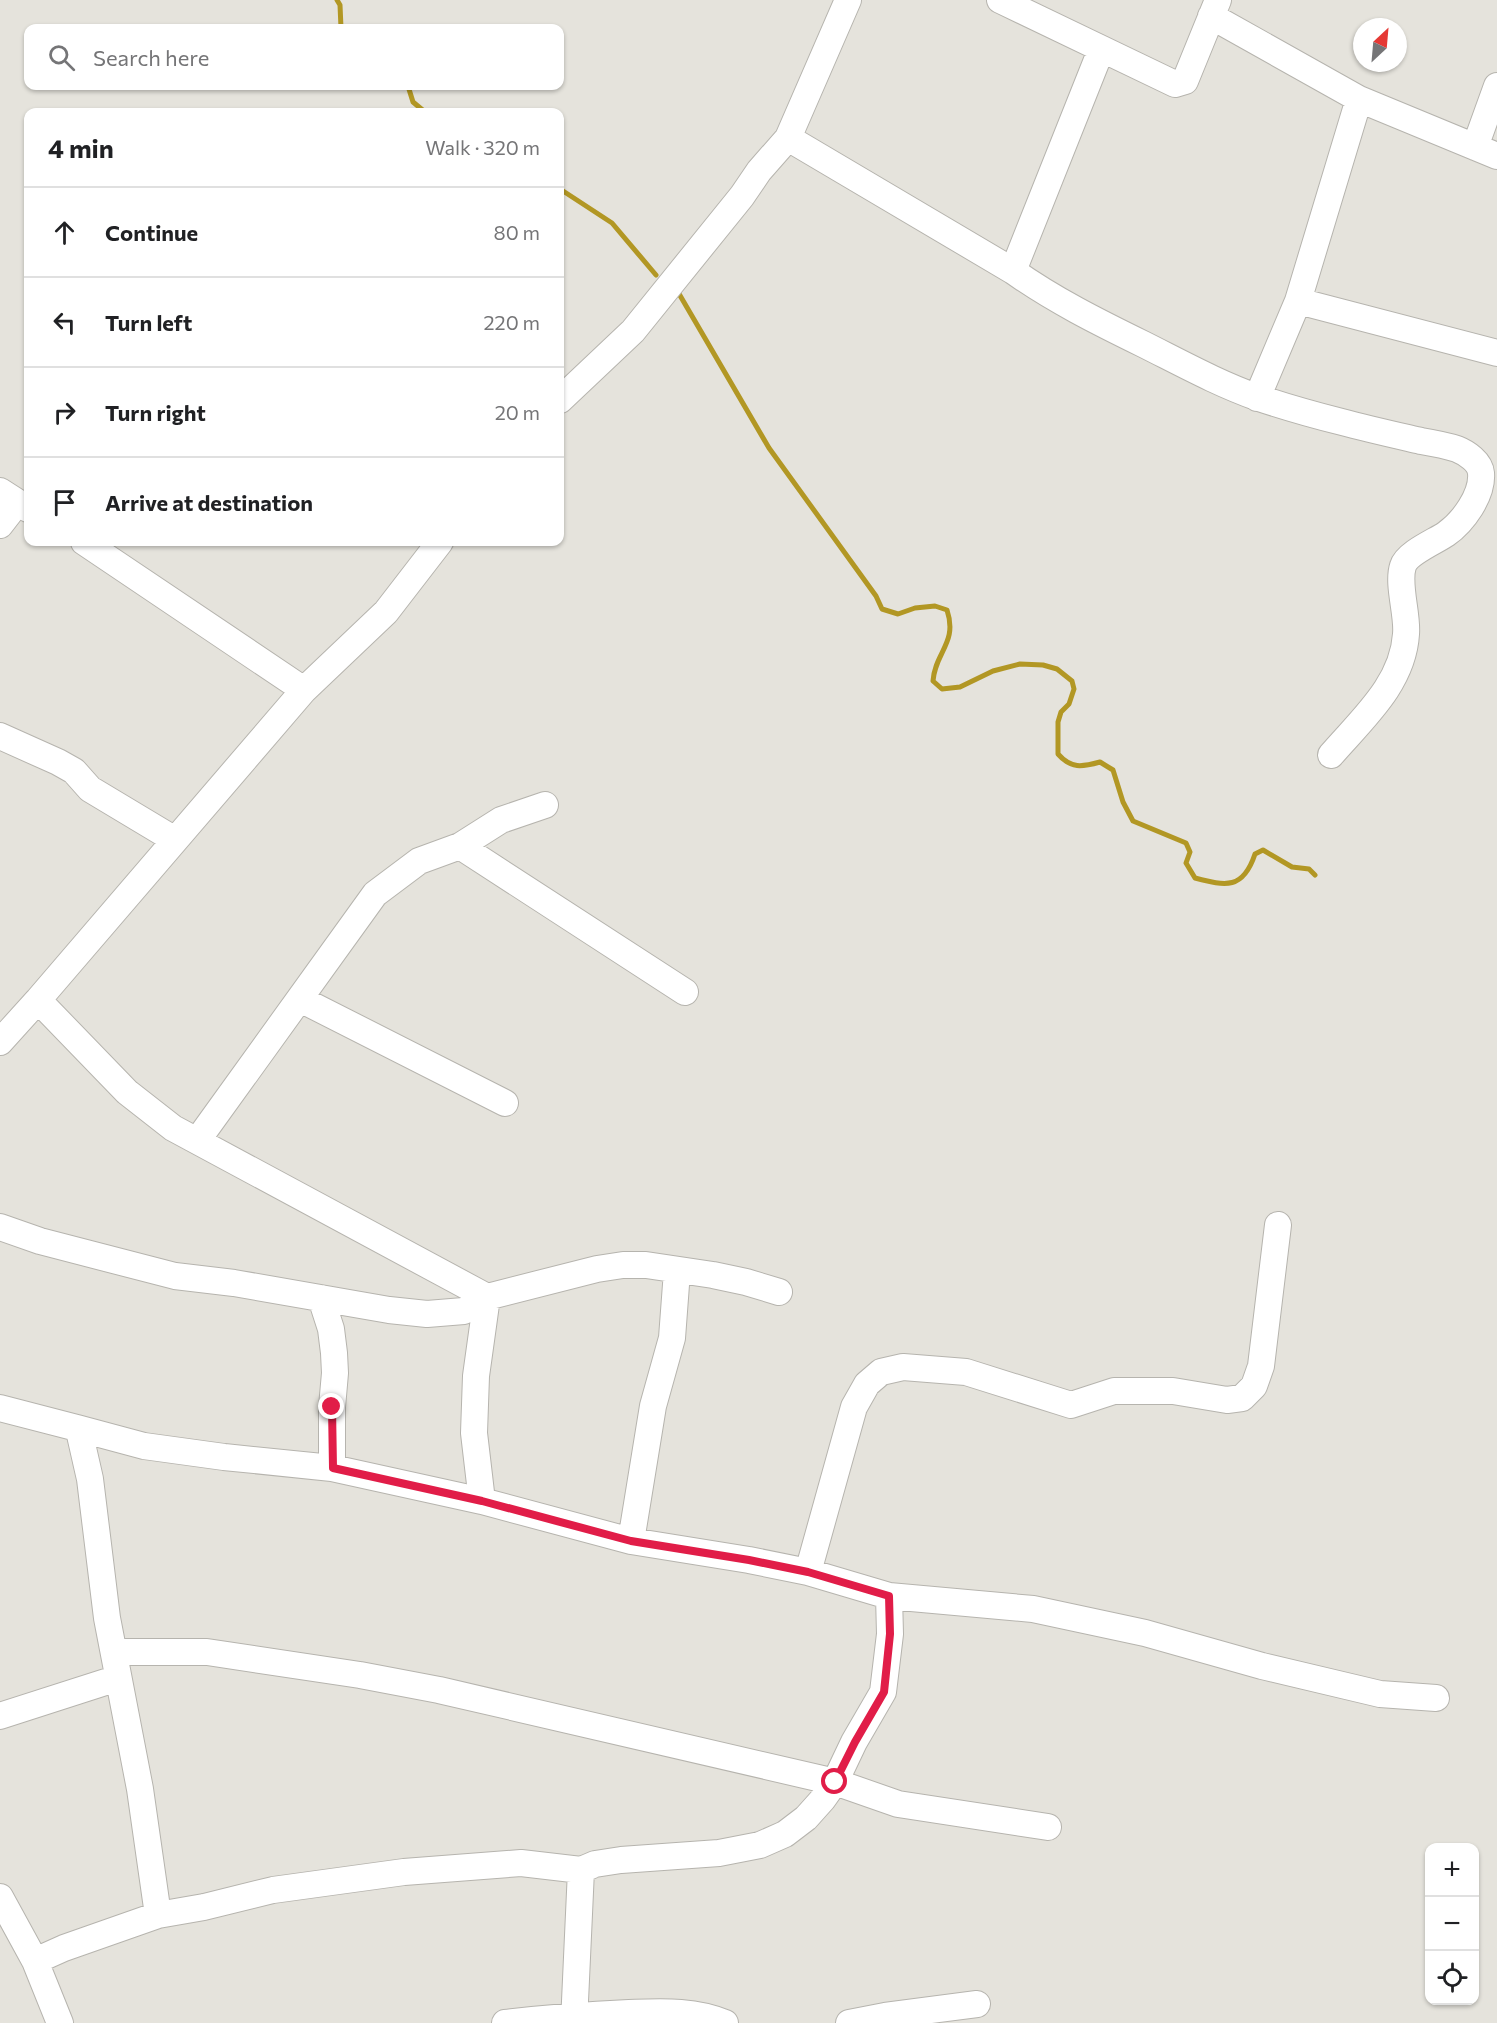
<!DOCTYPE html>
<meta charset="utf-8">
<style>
:root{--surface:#fff;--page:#f2f2f2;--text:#202124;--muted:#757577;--line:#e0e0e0}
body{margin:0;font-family:Commissioner,sans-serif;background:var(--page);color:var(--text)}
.controls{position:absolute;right:18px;bottom:18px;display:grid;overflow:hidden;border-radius:12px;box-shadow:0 2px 4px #0004}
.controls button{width:54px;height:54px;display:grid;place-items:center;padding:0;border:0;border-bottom:2px solid var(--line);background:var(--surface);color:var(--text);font:30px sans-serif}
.compass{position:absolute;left:1353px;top:18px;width:54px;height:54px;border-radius:50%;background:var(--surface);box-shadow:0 2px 4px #0004;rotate:26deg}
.stop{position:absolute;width:18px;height:18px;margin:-14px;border:4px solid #e11d48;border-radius:50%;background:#fff}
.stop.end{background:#e11d48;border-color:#fff;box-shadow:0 2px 6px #0008}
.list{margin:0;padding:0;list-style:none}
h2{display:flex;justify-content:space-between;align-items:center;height:78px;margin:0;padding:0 24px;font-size:26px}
h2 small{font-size:20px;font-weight:400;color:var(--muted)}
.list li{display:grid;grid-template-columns:39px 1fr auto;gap:18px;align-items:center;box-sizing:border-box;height:90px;padding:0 24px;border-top:2px solid var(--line)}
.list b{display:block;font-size:22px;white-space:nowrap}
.list em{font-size:20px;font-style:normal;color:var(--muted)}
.icon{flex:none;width:33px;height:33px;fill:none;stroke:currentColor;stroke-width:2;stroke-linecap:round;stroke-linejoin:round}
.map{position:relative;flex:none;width:1497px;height:2023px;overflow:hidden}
.search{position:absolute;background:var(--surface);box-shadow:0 2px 4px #0004;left:24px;top:24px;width:540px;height:66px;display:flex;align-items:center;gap:15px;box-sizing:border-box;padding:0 21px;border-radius:12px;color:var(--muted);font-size:22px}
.panel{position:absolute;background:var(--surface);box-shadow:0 2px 4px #0004;left:24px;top:108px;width:540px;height:438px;border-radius:12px}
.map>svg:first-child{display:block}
</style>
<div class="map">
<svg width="1497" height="2023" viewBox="0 0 1497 2023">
<rect width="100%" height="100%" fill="#e5e3dc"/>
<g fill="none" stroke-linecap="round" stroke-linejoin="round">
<!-- stream -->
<path stroke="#b29724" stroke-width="5" d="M 337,0 L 340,5 L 341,28
M 408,86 L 413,102 L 425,112
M 560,189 L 612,223 L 656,275
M 678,292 L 769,448 L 876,596 L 882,609 L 898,614 L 915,608 L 935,606 L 947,610 C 958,643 935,652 933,681 L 942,689 L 960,687 L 993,671 L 1020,664 L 1043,665 L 1057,669 L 1072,681 L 1074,689 L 1069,704 L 1061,712 L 1058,722 L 1058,754 C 1071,769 1082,767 1100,762 L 1113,770 L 1123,802 L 1133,821 L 1186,843 L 1190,852 L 1186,863 L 1195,878 C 1226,886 1243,890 1255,854 L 1263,850 L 1292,867 L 1309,869 L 1315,875"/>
<!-- minor casing -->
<g stroke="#b6b4ae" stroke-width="28">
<path id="minor" d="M 1000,0 L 1175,84 L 1185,81 L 1218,0
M 1211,16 L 1359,99 L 1497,156
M 788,138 L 1013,271 C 1054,300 1098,322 1143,344 C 1181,363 1219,384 1259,398 C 1286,407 1314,415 1342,422 C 1368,429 1395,435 1421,441 C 1433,443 1445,445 1457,449 C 1467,453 1480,462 1481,473 C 1483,495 1463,522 1446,534 C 1436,541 1407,553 1403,566 C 1397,584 1408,615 1406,634 C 1403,684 1362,719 1331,755
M 1475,147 L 1497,86
M 1013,271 L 1101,50
M 1298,301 L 1497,353
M 1257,398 L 1298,301 L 1359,99
M 560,400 L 633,331 L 742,196 L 759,171 L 788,138 L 848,0
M 0,491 L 28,509
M 0,525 L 17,503
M 84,542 L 304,690
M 0,736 L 58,762 L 74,771 L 90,789 L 175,840
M 460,846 L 685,992
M 300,999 L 505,1103
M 38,1000 L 127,1092 L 173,1128 L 487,1297 L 476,1376 L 474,1433 L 482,1501
M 0,1042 L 38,1000 L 304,690 L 386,612 L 440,542
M 197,1141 L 375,894 L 419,861 L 460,846 L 501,820 L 545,805
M 0,1227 L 40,1241 L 175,1276 L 234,1283 L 389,1310 L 427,1314 L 464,1311 L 487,1297 L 597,1269 L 623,1265 L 646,1265 L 713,1275 L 746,1282 L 779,1292
M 321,1298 L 331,1329 L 334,1353 L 335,1373 L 332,1407 L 332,1468
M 0,1408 L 77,1428 L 80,1435 L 90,1479 L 107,1618 L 140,1789 L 158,1915
M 77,1428 L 144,1446 L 224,1457 L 332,1468 L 482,1501 L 631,1541 L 749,1560 L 808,1572 L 889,1596 L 1033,1609 L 1145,1633 L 1262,1666 L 1380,1694 L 1436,1698
M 631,1541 L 653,1406 L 672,1338 L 677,1271
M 808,1572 L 854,1407 L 867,1384 L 881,1372 L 903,1367 L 966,1372 L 1071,1405 L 1114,1391 L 1173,1391 L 1227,1400 L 1242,1398 L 1254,1386 L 1261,1366 L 1278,1225
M 115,1652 L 207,1652 L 360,1675 L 439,1690 L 835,1782 L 898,1804 L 1048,1827
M 0,1716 L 118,1678
M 0,1897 L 35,1961 L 60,2023
M 35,1961 L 64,1948 L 158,1915 L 204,1907 L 273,1890 L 404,1872 L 521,1863 L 581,1870 L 595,1864 L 621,1860 L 719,1853 L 760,1845 L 785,1834 L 806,1818 L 823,1799 L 835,1782 L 854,1742 L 883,1692 L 890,1634 L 889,1596
M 505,2023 C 547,2018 588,2015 629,2013 C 662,2012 694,2010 725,2023
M 574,2023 L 581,1870
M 849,2023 L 885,2016 L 977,2004"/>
</g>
<!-- minor -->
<use href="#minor" stroke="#fff" stroke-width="26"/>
</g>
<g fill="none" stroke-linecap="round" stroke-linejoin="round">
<!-- route -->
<path stroke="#e11d48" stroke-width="8" d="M 332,1407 L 333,1468 L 482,1501 L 631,1541 L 749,1560 L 808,1572 L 889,1596 L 890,1634 L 884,1692 L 855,1742 L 835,1782"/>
</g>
</svg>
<div class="controls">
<button>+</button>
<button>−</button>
<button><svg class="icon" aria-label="locate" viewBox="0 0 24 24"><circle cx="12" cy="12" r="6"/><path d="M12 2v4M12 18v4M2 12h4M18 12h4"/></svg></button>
</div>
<svg class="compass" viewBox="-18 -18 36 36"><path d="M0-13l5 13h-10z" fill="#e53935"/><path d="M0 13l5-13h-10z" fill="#757577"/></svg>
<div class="stop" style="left:835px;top:1782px"></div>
<div class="stop end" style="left:332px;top:1407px"></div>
<div class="search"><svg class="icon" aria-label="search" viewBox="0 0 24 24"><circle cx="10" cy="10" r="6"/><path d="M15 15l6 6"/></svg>Search here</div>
<section class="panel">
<h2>4 min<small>Walk · 320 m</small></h2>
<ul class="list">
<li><svg class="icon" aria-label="ahead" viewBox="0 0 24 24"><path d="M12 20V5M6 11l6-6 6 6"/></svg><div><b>Continue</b></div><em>80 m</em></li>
<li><svg class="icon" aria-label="left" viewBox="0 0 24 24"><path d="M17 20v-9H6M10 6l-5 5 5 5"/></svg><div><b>Turn left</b></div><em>220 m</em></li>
<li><svg class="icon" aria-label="right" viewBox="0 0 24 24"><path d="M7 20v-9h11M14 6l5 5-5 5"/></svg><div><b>Turn right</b></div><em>20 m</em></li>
<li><svg class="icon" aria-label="arrive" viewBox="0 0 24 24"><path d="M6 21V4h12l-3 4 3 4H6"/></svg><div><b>Arrive at destination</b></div></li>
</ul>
</section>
</div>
